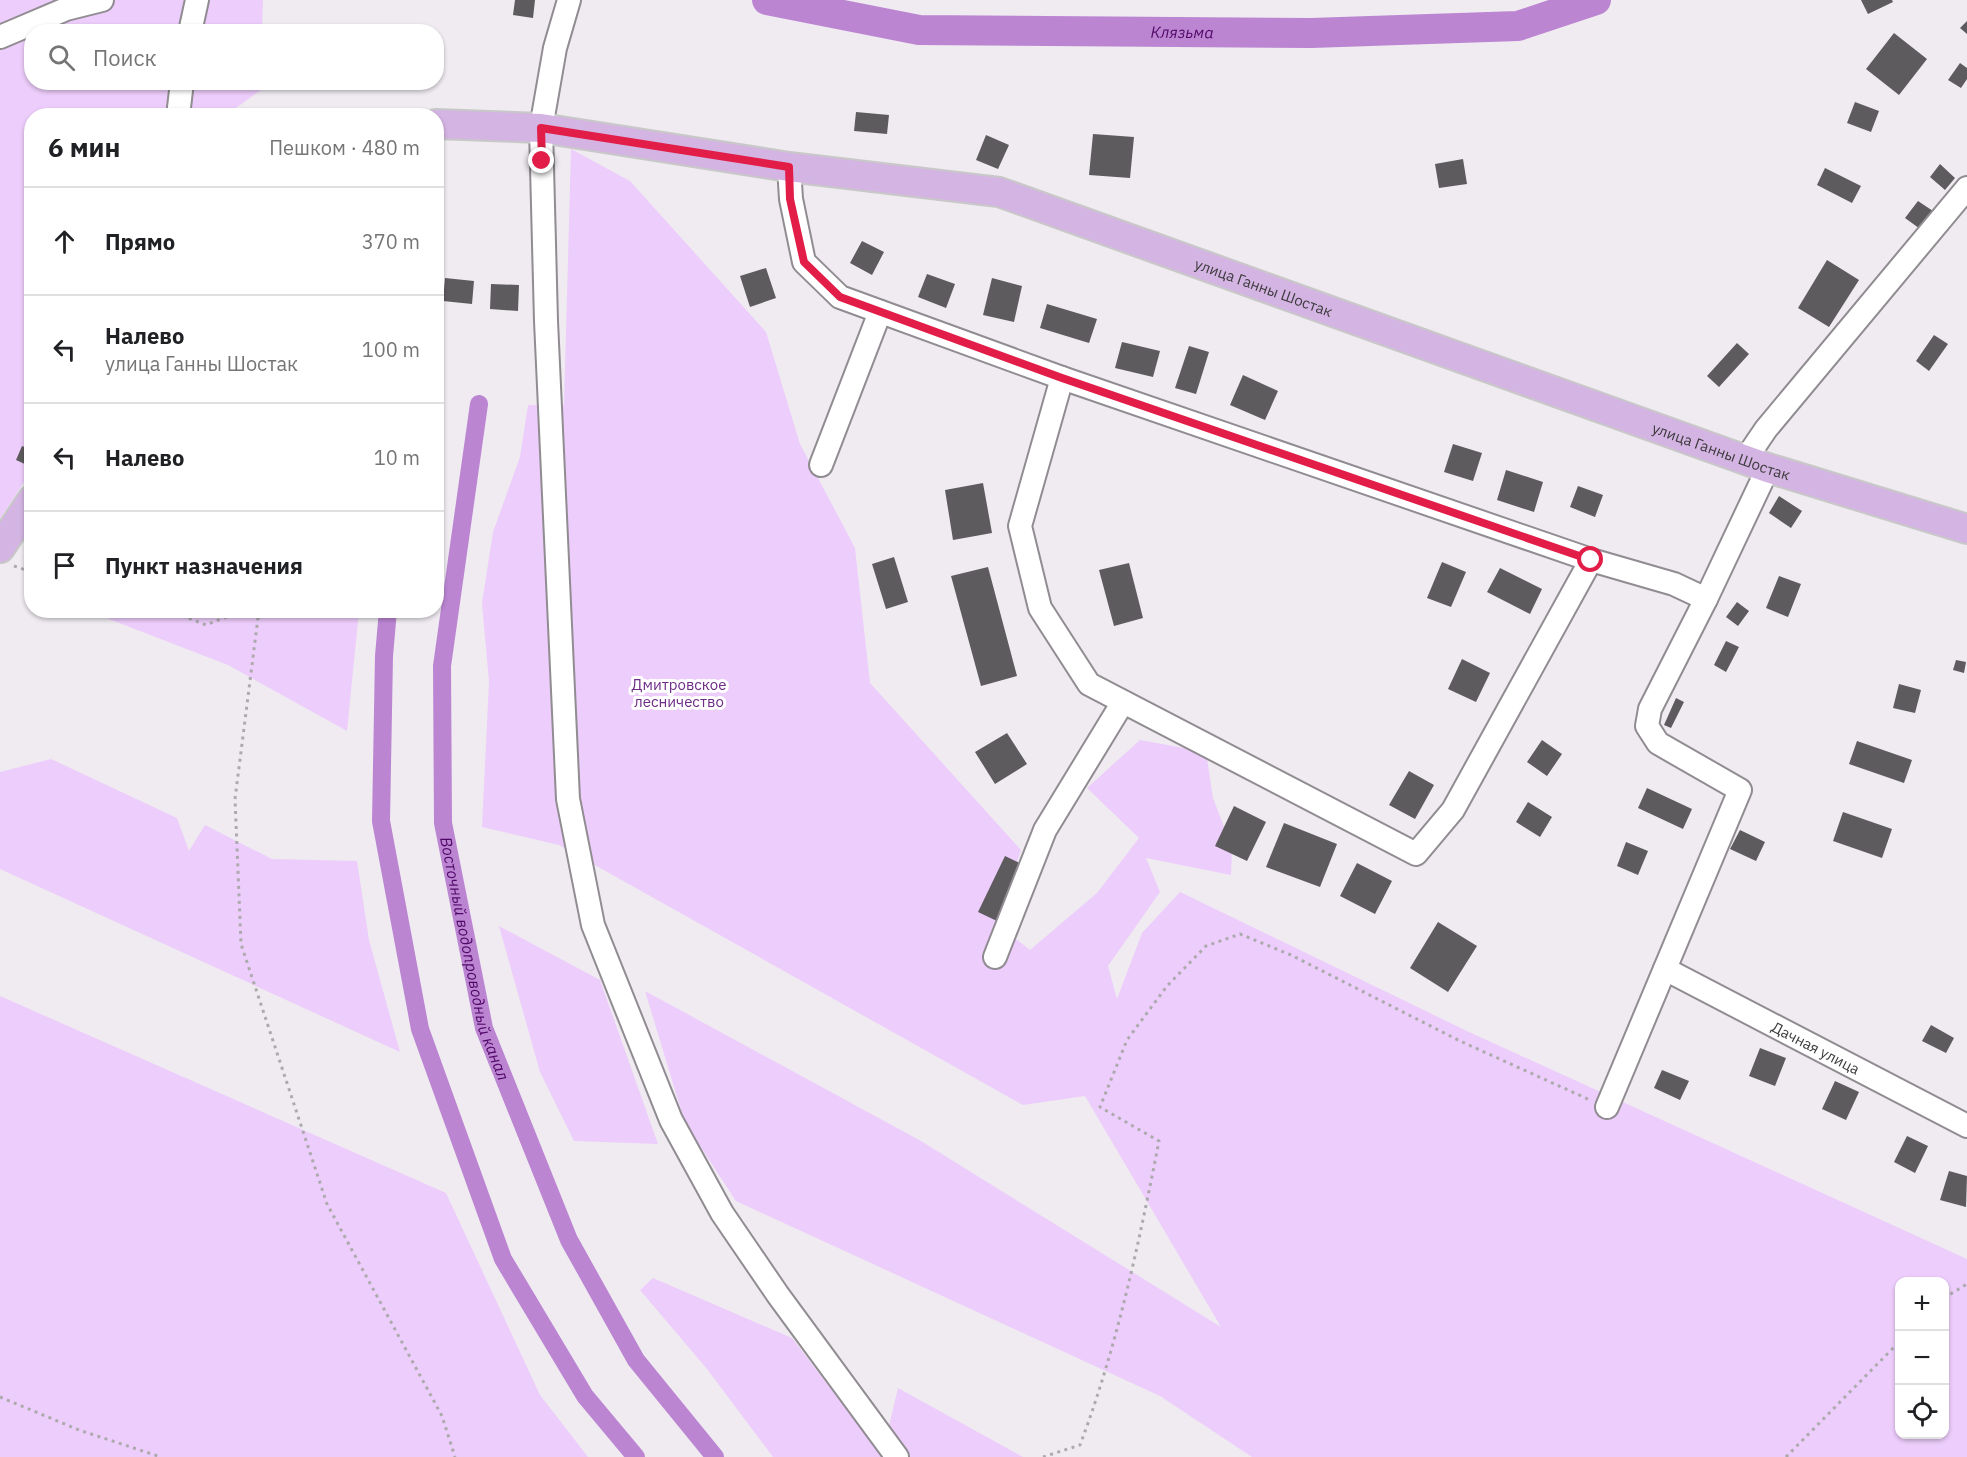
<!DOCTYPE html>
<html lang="ru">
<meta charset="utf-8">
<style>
:root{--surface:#fff;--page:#f2f2f2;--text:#202124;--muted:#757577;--line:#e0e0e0}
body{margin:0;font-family:"IBM Plex Sans",sans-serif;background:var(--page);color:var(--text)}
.controls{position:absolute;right:18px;bottom:18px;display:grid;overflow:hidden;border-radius:12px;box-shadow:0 2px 4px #0004}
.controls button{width:54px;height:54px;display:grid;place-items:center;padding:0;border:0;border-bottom:2px solid var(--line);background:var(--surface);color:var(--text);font:30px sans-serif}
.stop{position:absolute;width:18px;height:18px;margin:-14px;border:4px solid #e11d48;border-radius:50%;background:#fff}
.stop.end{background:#e11d48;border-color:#fff;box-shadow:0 2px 6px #0008}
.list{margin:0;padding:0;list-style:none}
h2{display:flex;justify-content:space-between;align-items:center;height:78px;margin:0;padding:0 24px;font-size:26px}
h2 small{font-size:20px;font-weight:400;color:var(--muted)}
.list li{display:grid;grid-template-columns:39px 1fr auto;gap:18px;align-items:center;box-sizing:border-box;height:108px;padding:0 24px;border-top:2px solid var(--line)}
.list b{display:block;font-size:22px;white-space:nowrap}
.list p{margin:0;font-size:20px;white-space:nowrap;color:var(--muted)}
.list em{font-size:20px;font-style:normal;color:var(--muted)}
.icon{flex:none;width:33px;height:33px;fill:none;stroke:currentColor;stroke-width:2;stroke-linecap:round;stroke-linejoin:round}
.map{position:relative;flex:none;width:1967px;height:1457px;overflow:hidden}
.search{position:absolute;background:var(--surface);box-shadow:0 2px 4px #0004;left:24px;top:24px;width:420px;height:66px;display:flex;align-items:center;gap:15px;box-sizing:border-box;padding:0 21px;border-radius:24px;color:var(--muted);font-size:22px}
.panel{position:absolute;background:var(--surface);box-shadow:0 2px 4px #0004;left:24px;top:108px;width:420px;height:510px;border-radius:24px}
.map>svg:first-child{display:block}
</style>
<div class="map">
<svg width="1967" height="1457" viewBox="0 0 1967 1457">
<rect width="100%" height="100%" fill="#efebf1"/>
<!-- green -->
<path fill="#edcdfb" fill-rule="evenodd" d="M 0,0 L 263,0 L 262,31 L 32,32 L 32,82 L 261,82 L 261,90 L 226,115 L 32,116 L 31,471 L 0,519 Z
M 571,149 L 630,181 L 766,332 L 800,444 L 855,548 L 870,683 L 1021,850 L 996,923 L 1030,950 L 1097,893 L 1139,838 L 1087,788 L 1140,740 L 1206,752 L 1213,798 L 1232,848 L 1231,875 L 1146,858 L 1160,892 L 1108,966 L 1117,999 L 1142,933 L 1180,892 L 1469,1032 L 1967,1259 L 1967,1457 L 1252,1457 L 1160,1396 L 736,1201 L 685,1123 L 645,991 L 921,1141 L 1221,1327 L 1085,1096 L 1023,1105 L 559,845 L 482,827 L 489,682 L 482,603 L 493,532 L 520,457 L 528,405 L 564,405 ZM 1900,1282 L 1944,1282 L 1944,1434 L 1900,1434 Z
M 96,611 L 359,611 L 347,731 L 228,665 L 96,614 Z
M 51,759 L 177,818 L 189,851 L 205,825 L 272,859 L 357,861 L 369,940 L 400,1052 L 0,869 L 0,772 Z
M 499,926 L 600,980 L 658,1144 L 574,1141 L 540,1072 Z
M 0,996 L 446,1193 L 540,1395 L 588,1457 L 0,1457 Z
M 653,1278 L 792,1338 L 882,1456 L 898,1388 L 1023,1457 L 773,1457 L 707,1369 L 640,1290 Z"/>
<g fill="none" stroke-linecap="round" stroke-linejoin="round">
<!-- canal -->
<g stroke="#bb85d2" stroke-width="18">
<path id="s1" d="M 479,404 L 442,666 L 443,823 L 484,1028 L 569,1240 L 636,1360 L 715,1457"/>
<path d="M 388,610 L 384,656 L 381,821 L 420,1029 L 503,1259 L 585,1396 L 636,1457"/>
</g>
<!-- river -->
<path stroke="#bb85d2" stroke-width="30" id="s2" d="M 767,0 L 919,30 L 1311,33 L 1518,26 L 1596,0"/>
</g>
<!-- building -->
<path fill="#5e5b5f" d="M 515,0 L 535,0 L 533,18 L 513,15 Z
M 1861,0 L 1892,0 L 1893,2 L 1868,14 Z
M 1967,21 L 1967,34 L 1960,28 Z
M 1894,33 L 1927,59 L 1899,95 L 1866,69 Z
M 1960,63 L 1967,68 L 1967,79 L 1961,88 L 1948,80 Z
M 1855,102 L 1879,111 L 1871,132 L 1847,123 Z
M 856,112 L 889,115 L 887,134 L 854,131 Z
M 1093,134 L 1134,137 L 1130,178 L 1089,175 Z
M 986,135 L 1009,145 L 998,169 L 976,160 Z
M 1463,159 L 1467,184 L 1439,188 L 1435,164 Z
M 1940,164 L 1955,178 L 1945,190 L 1930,177 Z
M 1825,168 L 1861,186 L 1852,203 L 1817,185 Z
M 1918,201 L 1936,213 L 1923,231 L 1905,218 Z
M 862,241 L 884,252 L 872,275 L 850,263 Z
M 1827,260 L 1859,280 L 1829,327 L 1798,308 Z
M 766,268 L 776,298 L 750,307 L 740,276 Z
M 927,274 L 955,284 L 946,308 L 918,297 Z
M 445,278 L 474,281 L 472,304 L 443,301 Z
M 992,278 L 1022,286 L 1014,322 L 983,315 Z
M 491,284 L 519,285 L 518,311 L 490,309 Z
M 1047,304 L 1097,319 L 1089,343 L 1040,328 Z
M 1934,335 L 1948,344 L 1929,371 L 1916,361 Z
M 1122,342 L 1160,351 L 1153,377 L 1115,368 Z
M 1737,343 L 1749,354 L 1719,387 L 1707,376 Z
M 1189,346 L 1209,352 L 1196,394 L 1175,388 Z
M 1243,375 L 1278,391 L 1265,420 L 1230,405 Z
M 1453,444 L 1482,453 L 1473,481 L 1444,472 Z
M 22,446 L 32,450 L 27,465 L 16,460 Z
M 1506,470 L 1543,482 L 1534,512 L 1497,500 Z
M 983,483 L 992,533 L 953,540 L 945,490 Z
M 1578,486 L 1603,495 L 1595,517 L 1570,507 Z
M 1779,496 L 1802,511 L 1791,528 L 1769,513 Z
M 894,557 L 908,602 L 886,609 L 872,564 Z
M 1442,562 L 1466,572 L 1451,607 L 1427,598 Z
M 1129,563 L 1143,618 L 1114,626 L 1099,570 Z
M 988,567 L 1017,676 L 981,686 L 951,576 Z
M 1500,568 L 1542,589 L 1530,614 L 1487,592 Z
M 1779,576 L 1801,584 L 1788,617 L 1766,608 Z
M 1737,602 L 1749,611 L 1738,626 L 1726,617 Z
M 1726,641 L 1739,647 L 1726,672 L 1714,665 Z
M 1462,659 L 1490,673 L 1476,702 L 1448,689 Z
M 1956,660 L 1966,662 L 1964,673 L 1953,670 Z
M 1899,684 L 1921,690 L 1915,713 L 1893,708 Z
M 1676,698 L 1684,702 L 1671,728 L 1664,725 Z
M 1007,733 L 1027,764 L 995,784 L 975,752 Z
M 1542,740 L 1562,754 L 1547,776 L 1527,762 Z
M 1857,741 L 1912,760 L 1904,783 L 1849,764 Z
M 1409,771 L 1434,785 L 1415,819 L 1389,805 Z
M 1647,788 L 1692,809 L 1683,829 L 1638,808 Z
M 1528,802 L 1552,817 L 1540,837 L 1516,822 Z
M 1234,806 L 1266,822 L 1247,861 L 1215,846 Z
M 1843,812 L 1892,829 L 1882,858 L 1833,841 Z
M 1284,823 L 1337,844 L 1320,887 L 1266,867 Z
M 1740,830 L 1765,842 L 1756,861 L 1730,849 Z
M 1626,842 L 1648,851 L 1638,875 L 1617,866 Z
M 1005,856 L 1026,866 L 999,922 L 978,912 Z
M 1357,863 L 1392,881 L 1375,914 L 1340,896 Z
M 1438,922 L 1477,946 L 1448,992 L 1410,968 Z
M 1931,1025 L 1954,1038 L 1946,1053 L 1922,1041 Z
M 1760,1048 L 1786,1058 L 1775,1086 L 1749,1076 Z
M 1662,1070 L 1689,1081 L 1680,1100 L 1654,1088 Z
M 1835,1081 L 1859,1092 L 1846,1120 L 1822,1109 Z
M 1907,1136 L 1928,1146 L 1915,1173 L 1894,1162 Z
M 1949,1171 L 1967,1176 L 1966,1207 L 1940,1200 Z"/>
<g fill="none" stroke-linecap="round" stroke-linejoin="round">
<!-- minor casing -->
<g stroke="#908c91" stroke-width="26">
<g id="minor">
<path d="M 569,0 L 555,48 L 541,128 L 546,321 L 568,799 L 593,925 L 671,1120 L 722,1213 L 778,1295 L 897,1457"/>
<path d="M 190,32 L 197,0"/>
<path d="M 0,37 L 66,9 L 102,0"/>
<path d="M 178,116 L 182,82"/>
<path d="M 789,167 L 791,199 L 804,262 L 840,297 L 1062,378 L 1591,560 L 1674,584 L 1706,599"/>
<path d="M 1062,378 L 1020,526 L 1040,608 L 1089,684 L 1416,854 L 1453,810 L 1591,560"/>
<path d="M 1745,460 L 1766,429 L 1967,188"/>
<path d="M 821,465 L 880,312"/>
<path d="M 995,957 L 1045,830 L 1123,702"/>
<path id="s3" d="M 1665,969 L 1967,1126"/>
<path d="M 1607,1107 L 1740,790 L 1658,743 L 1647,726 L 1650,709 L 1706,599 L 1768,468"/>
</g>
</g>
<!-- major casing -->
<g stroke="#c9c8c9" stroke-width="32">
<g id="major">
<path id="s4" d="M 436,124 L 541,128 L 789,167 L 999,192 L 1768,468 L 1967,529"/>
<path d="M 0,548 L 32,500"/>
</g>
</g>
<!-- path -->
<path stroke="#adaaae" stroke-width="3" stroke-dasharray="3 4.5" stroke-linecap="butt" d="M 14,566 L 32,572
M 168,610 L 206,625 L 244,610
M 259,610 L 235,799 L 241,944 L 327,1204 L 442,1416 L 455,1457
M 1944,1298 L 1967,1284
M 0,1397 L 79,1430 L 161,1457
M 1043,1457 L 1080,1445 C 1117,1347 1139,1243 1159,1141 L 1100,1107 L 1127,1040 L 1167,986 L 1206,946 L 1240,934 L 1291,955 L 1460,1041 L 1590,1100
M 1786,1457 L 1900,1341"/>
<!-- minor -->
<use href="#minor" stroke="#fff" stroke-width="22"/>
<!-- major -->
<use href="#major" stroke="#d4b4e2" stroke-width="28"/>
</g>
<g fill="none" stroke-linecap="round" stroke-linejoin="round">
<!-- route -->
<path stroke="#e11d48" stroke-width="8" d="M 542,161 L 541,128 L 789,167 L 790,199 L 804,262 L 840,297 L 1062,378 L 1591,560"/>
</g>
<g text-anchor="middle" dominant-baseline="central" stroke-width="6" stroke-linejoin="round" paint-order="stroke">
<!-- street labels -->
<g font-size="15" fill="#3d3b3d" stroke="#fff">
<text stroke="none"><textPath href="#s4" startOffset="849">улица Ганны Шостак</textPath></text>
<text stroke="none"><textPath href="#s4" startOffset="1335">улица Ганны Шостак</textPath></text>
<text stroke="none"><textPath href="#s3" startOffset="170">Дачная улица</textPath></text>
</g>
<!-- park labels -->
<g font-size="15" fill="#6e2c87" stroke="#fff">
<text x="679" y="684">Дмитровское<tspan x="679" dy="17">лесничество</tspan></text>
</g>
<!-- water labels -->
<g font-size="16" font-style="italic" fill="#510768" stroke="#fff">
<text stroke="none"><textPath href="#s2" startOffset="418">Клязьма</textPath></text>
<text stroke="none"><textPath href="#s1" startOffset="561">Восточный водопроводный канал</textPath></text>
</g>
</g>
</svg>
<div class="controls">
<button>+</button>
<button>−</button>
<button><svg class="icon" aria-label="locate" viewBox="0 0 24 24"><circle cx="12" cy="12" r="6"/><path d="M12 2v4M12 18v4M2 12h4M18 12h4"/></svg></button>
</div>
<div class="stop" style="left:1591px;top:560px"></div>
<div class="stop end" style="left:542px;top:161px"></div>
<div class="search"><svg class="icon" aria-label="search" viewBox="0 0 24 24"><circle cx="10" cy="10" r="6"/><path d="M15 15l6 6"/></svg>Поиск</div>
<section class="panel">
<h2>6 мин<small>Пешком · 480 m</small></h2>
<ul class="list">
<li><svg class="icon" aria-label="ahead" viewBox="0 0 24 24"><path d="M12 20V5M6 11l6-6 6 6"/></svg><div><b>Прямо</b></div><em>370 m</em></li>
<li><svg class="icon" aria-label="left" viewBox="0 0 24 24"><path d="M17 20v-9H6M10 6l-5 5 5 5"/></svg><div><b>Налево</b><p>улица Ганны Шостак</p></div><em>100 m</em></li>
<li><svg class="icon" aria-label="left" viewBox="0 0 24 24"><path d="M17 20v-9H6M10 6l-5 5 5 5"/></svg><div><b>Налево</b></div><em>10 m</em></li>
<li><svg class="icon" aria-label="arrive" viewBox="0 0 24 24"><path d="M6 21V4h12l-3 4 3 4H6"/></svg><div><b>Пункт назначения</b></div></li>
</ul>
</section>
</div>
